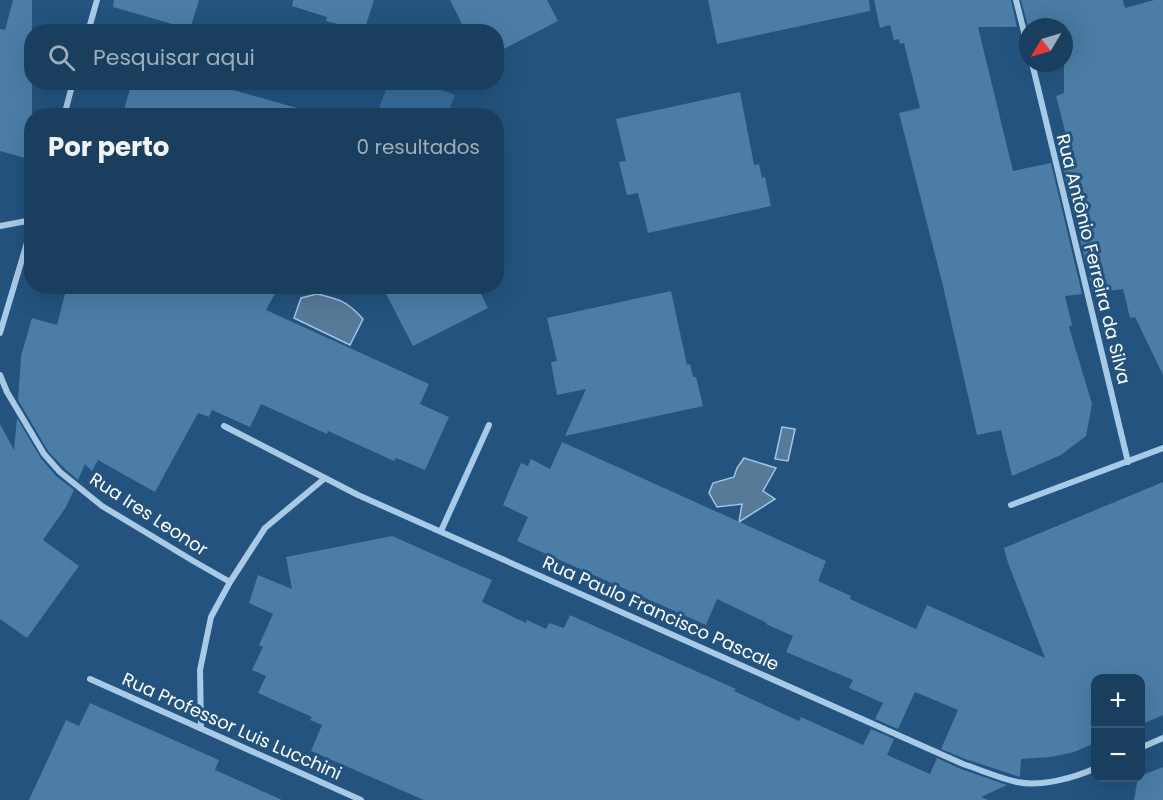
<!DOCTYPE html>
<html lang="pt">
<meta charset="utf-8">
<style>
:root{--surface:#1a3e5e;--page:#234564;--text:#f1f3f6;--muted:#9faebc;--line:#385773}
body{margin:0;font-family:Poppins,sans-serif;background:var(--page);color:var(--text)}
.controls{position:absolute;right:18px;bottom:18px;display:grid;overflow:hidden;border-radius:12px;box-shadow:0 6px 24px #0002}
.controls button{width:54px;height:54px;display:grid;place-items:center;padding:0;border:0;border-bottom:2px solid var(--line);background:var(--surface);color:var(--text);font:30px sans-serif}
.compass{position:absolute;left:1019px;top:18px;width:54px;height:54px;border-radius:50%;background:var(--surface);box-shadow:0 6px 24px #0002;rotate:232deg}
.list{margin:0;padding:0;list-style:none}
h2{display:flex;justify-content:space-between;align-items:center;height:78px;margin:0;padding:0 24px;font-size:26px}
h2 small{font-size:20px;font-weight:400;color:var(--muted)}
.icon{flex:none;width:33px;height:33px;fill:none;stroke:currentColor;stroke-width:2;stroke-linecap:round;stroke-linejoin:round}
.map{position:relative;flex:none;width:1163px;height:800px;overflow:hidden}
.search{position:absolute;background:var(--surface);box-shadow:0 6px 24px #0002;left:24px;top:24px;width:480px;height:66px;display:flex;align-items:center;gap:15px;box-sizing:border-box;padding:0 21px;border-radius:24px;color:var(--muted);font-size:22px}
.panel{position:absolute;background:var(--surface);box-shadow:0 6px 24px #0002;left:24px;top:108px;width:480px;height:186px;border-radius:24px}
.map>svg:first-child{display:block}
</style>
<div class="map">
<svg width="1163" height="800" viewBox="0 0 1163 800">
<rect width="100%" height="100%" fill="#23537e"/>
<!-- green -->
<path fill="#376d9c" d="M 389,83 L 423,83 L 455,95 L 447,115 L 376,115 Z"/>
<!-- water -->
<path fill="#587a99" stroke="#9dc6e7" stroke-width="1.5" d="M 317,294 C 341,300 347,301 363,319 L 350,345 L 294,318 L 301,298 Z
M 782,427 L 795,429 L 788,461 L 775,459 Z
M 744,458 L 776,468 L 763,491 L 775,499 L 739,522 L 742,504 L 717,507 L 709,493 L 713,483 L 734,477 L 737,468 Z"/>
<!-- building -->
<path fill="#4b7da7" d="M 13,0 L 32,0 L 32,160 L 0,151 L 0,29 L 5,30 Z
M 114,0 L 199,0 L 190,29 L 113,7 Z
M 293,0 L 374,0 L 365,28 L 349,24 L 348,27 L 326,21 L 327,17 L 292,6 Z
M 450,0 L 547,0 L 558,21 L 496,53 L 496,32 L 466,32 Z
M 708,0 L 869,0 L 870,11 L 717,44 Z
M 874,0 L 1011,0 L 1017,27 L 978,27 L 1013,171 L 1051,163 L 1082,294 L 1065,296 L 1072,325 L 1069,327 L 1092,404 L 1086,436 L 1061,455 L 1012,476 L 1001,430 L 977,435 L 943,286 L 899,113 L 920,108 L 904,43 L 900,44 L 899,39 L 894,40 L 890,25 L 880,28 Z
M 1021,0 L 1123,0 L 1125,8 L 1154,0 L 1163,0 L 1163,375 L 1135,317 L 1130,318 L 1123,289 L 1093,293 L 1061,160 L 1072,158 L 1056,96 L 1064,93 L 1064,27 L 1028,27 Z
M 132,82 L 220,82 L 219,86 L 297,108 L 296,116 L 122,116 Z
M 740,92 L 754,165 L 759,164 L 762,178 L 765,177 L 771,206 L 648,233 L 638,193 L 627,195 L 619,162 L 626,161 L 616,119 Z
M 67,286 L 279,286 L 266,310 L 429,384 L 420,404 L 449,417 L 425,470 L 396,458 L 394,461 L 328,431 L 327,434 L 261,404 L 250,427 L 212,410 L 209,417 L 198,413 L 155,492 L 98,460 L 92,471 L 85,464 L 78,480 L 64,468 L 48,451 L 18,400 L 21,356 L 32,318 L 57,325 Z
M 382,286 L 477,286 L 488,308 L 413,346 Z
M 671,291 L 687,365 L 690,364 L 693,377 L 696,377 L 703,406 L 565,436 L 586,389 L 557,395 L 551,362 L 557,361 L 547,318 Z
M 17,418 L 40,457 L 56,476 L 74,490 L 66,507 L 43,540 L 79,566 L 27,638 L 0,619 L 0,424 L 14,450 Z
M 562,442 L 826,561 L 818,581 L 851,596 L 850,599 L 916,629 L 927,605 L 1045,658 L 1008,563 L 1004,548 L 1163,482 L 1163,715 L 1140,725 L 1140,678 L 1095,678 L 1095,743 L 1074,752 L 1051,757 L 1021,759 L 1020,777 L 965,759 L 941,749 L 958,710 L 915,692 L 898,729 L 875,719 L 883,703 L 849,688 L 853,680 L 786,652 L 793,636 L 766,624 L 767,623 L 717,599 L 706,625 L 517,541 L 528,517 L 503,505 L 521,463 L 528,466 L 531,459 L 550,469 Z
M 392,536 L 492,580 L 482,602 L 526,623 L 527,620 L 546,629 L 549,623 L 564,628 L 570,615 L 736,689 L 734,691 L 799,721 L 801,717 L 863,745 L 871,729 L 894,739 L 887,755 L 930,774 L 937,758 L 961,769 L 1007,785 L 981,797 L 988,800 L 424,800 L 311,751 L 322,725 L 310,720 L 312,717 L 258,693 L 266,676 L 252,670 L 263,647 L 259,645 L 273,614 L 249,603 L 258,575 L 292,589 L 286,557 Z
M 90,703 L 219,760 L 215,770 L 282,800 L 29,800 L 66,720 L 79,726 Z
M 1163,767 L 1163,800 L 1134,800 L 1138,777 L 1140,777 L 1140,776 Z"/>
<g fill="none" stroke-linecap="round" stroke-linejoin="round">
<!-- minor -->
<path stroke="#a9cae6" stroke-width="6" d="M 1016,0 L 1028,48
M 88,32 L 97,0
M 1032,63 L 1128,462
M 64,116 L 73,82
M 0,226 L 32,220
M 0,333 L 32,226
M 0,375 L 7,392 L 44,454 L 60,472 L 102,506 L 195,562 L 230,582
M 224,426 L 358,495 L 963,764 C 981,770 999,778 1017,782 C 1041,787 1074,778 1096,768
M 1011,505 L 1163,448
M 441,531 L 489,425
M 90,679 L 361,800
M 201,728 L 200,670 L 211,617 L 230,582 L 265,528 L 325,478
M 1140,748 L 1163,738"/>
</g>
<g text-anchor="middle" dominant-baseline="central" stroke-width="6" stroke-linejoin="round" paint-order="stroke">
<!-- street labels -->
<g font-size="18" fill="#fff" stroke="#23537e">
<text transform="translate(1094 259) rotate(76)">Rua Antônio Ferreira da Silva</text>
<text transform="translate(149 514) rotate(33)">Rua Ires Leonor</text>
<text transform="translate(661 613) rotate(24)">Rua Paulo Francisco Pascale</text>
<text transform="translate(232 726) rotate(24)">Rua Professor Luis Lucchini</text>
</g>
</g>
</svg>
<div class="controls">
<button>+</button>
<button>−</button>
</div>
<svg class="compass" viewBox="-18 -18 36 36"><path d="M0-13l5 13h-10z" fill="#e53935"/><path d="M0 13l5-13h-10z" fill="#9faebc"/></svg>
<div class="search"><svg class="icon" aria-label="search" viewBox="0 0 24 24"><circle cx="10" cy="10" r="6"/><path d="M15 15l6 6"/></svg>Pesquisar aqui</div>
<section class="panel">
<h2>Por perto<small>0 resultados</small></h2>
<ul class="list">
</ul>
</section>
</div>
